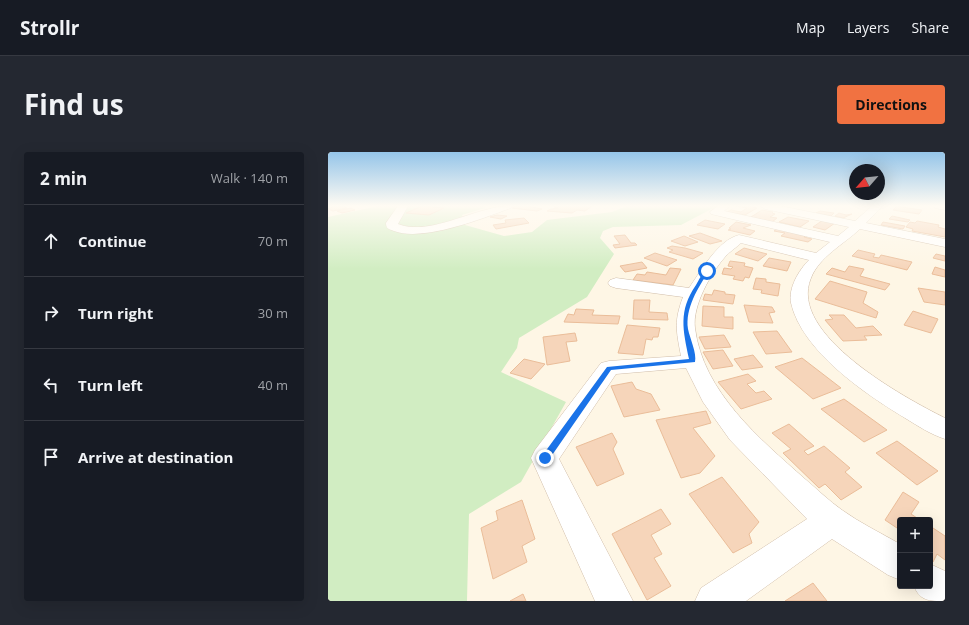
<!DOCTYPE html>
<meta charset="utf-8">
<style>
:root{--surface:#171b24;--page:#242831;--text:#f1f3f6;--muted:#9ea1a6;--line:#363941;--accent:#f17241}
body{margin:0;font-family:"Open Sans",sans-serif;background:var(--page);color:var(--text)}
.controls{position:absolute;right:12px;bottom:12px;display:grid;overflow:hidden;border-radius:4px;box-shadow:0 4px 16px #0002}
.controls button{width:36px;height:36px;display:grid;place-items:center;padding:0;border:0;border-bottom:1px solid var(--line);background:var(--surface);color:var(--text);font:20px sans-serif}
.compass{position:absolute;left:521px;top:12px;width:36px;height:36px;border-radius:50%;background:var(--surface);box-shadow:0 4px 16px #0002;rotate:242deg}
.stop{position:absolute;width:12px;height:12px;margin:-9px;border:3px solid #1a73e8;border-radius:50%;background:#fff}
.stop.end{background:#1a73e8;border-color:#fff;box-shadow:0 1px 4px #0008}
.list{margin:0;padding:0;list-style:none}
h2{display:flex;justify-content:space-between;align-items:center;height:52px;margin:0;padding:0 16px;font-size:17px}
h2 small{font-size:13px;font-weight:400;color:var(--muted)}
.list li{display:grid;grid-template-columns:26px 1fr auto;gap:12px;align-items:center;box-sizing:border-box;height:72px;padding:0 16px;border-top:1px solid var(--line)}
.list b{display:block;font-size:15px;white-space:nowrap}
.list em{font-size:13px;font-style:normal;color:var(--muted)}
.icon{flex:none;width:22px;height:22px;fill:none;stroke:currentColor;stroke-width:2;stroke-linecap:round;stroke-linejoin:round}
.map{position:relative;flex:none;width:617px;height:449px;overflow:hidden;border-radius:4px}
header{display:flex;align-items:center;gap:24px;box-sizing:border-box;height:56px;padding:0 20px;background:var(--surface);border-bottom:1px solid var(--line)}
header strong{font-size:19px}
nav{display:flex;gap:22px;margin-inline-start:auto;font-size:14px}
.intro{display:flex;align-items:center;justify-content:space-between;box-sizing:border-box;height:96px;padding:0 24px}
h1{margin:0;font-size:28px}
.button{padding:10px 18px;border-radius:4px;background:var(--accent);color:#111;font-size:14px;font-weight:700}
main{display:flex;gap:24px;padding:0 24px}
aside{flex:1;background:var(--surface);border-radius:4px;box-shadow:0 4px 16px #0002}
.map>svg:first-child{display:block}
</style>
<header>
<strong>Strollr</strong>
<nav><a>Map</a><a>Layers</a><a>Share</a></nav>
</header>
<div class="intro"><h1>Find us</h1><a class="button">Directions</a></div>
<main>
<aside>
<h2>2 min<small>Walk · 140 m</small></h2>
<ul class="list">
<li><svg class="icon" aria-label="ahead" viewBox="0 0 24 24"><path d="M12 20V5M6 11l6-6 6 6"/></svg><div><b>Continue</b></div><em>70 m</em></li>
<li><svg class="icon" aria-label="right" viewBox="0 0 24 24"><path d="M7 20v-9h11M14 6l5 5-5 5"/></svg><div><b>Turn right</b></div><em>30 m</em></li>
<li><svg class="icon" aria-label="left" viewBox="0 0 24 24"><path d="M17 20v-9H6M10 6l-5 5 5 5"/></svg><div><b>Turn left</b></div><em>40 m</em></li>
<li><svg class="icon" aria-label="arrive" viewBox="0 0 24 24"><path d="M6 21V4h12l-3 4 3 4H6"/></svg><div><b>Arrive at destination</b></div></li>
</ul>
</aside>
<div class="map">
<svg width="617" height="449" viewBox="0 0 617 449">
<rect width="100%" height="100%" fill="#fef6e5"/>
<!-- green -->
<path fill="#d1edc2" d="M 50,54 L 156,54 L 157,56 L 134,63 L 137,73 L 176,84 L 204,80 L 219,68 L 284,60 L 299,54 L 389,54 L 353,73 L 285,75 L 275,79 L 272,86 L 286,102 L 259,145 L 191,186 L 189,196 L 173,220 L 238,250 L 193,330 L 141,362 L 139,449 L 0,449 L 0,65 Z"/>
<!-- building -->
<path fill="#f6d5ba" stroke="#eabd99" d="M 7,54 L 17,55 L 19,56 L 5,59 L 0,57 Z
M 94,54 L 116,56 L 101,63 L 78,61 Z
M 189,54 L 199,54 L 214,57 L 209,59 L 184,56 Z
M 228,54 L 264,54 L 257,59 L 249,58 L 244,61 L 219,59 L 223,57 L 230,56 L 226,55 Z
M 408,54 L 420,54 L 429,56 L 417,63 L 399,60 L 403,58 L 413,60 L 419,56 Z
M 569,54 L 574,55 L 594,58 L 591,62 L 565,58 Z
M 23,56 L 27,58 L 14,61 L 9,59 Z
M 434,58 L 445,60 L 444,61 L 447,62 L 442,65 L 449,66 L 444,70 L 423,65 Z
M 492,59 L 506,61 L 503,64 L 488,61 Z
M 511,61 L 518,63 L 524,62 L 515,66 L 507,64 Z
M 169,63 L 179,64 L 173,67 L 162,65 Z
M 564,64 L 582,68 L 580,70 L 561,67 Z
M 460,65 L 481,69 L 472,75 L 451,70 Z
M 196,66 L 201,71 L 168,77 L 165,73 L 178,71 L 177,68 Z
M 377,68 L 397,72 L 390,77 L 369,73 Z
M 495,68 L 507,71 L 497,78 L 485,75 Z
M 589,69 L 611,73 L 610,75 L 617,77 L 617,85 L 584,79 L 585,77 L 578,75 L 582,70 L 587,71 Z
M 408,70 L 423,73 L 415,76 L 427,79 L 422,83 L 400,78 L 403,77 L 401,76 Z
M 555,70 L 577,74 L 575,77 L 553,73 Z
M 449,77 L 478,83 L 476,85 L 484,87 L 480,90 L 453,84 L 457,81 L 446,79 Z
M 372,81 L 394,89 L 382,92 L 361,84 Z
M 297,83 L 303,91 L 307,91 L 309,93 L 287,96 L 285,93 L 292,92 L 286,84 Z
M 356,84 L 370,90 L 357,94 L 343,89 Z
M 344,94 L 357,96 L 375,101 L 365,107 L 341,100 L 345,98 L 339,96 Z
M 416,96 L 439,102 L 430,109 L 407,102 Z
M 530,98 L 547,102 L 545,105 L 551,106 L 553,103 L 584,110 L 579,118 L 524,104 Z
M 327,101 L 349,108 L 339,114 L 316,106 Z
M 608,102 L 617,104 L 617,109 L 605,106 Z
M 441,106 L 463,110 L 459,119 L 435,114 Z
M 402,109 L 417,111 L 416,114 L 425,116 L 421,126 L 417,125 L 415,129 L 405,127 L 407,124 L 394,122 L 396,116 L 403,117 L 405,115 L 400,114 Z
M 314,110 L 319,116 L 297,120 L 292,114 Z
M 521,114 L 536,117 L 532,124 L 562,132 L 557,138 L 498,122 L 504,116 L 517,120 Z
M 607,115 L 617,118 L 617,125 L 604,122 Z
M 342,116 L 353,117 L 345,133 L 305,128 L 309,122 L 317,123 L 319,120 L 338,123 Z
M 428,126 L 438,127 L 438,130 L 452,132 L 450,144 L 433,141 L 434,138 L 425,137 Z
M 502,129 L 539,140 L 535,151 L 550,160 L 548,166 L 487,147 Z
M 590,136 L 617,140 L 617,153 L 596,150 Z
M 386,138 L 397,140 L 397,142 L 407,143 L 405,152 L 375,148 L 377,142 L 384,143 Z
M 306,148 L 322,148 L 321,160 L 339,161 L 340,168 L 305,167 Z
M 416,153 L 444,155 L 447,160 L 441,161 L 445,171 L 421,170 Z
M 375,154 L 396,155 L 396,165 L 405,165 L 405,177 L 374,174 Z
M 248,157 L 266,158 L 264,163 L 292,164 L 290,172 L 236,170 L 240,162 L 246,163 Z
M 585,159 L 610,167 L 603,181 L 576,173 Z
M 501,163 L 516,163 L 528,176 L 545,174 L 554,183 L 536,184 L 539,188 L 515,189 L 497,168 L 505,167 Z
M 299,173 L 332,176 L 330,185 L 325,185 L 324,188 L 318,187 L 315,203 L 290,201 Z
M 449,179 L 464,200 L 438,202 L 425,180 Z
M 247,181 L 249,189 L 238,190 L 242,209 L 219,213 L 215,185 Z
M 396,183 L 403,195 L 377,197 L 371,185 Z
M 395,198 L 405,214 L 385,217 L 375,200 Z
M 425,203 L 435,215 L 414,218 L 406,207 Z
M 474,206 L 513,236 L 485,247 L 447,215 Z
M 196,207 L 217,212 L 203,227 L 182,221 Z
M 420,222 L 428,229 L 419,232 L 428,241 L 436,239 L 444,247 L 413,257 L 390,230 Z
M 304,230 L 308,237 L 323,242 L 332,258 L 296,265 L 283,234 Z
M 516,247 L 559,278 L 536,290 L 493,257 Z
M 378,259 L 383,271 L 365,276 L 387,304 L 372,321 L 353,326 L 328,268 Z
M 461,272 L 486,294 L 476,299 L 480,303 L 496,294 L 522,316 L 517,320 L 534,335 L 513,348 L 497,332 L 491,336 L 455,301 L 463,297 L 444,281 Z
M 284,281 L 289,290 L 285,297 L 296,322 L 269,334 L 248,295 Z
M 569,289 L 610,319 L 589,333 L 548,301 Z
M 394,325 L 431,370 L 421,382 L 424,391 L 405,401 L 361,342 Z
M 575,340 L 591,350 L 583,362 L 592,368 L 572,368 L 572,378 L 557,368 Z
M 194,348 L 207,387 L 194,394 L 199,410 L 165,427 L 153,376 L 170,368 L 168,359 Z
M 333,357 L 343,372 L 323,383 L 334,402 L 326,406 L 343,434 L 319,448 L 284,382 Z
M 602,374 L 617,384 L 617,408 L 609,402 L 605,410 L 602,408 Z
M 485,431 L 499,449 L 457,449 Z
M 195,442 L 198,449 L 182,449 Z"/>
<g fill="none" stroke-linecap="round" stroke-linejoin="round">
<!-- minor casing -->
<g stroke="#d1beaa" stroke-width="1">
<path id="minor" d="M 70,54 L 80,54 L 70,72 C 104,85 149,53 184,54 L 183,56 C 153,67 95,90 66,79 C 61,77 58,77 58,71 Z
M 390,54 L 402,54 L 396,59 L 510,84 L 521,75 L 437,57 L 432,54 L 452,54 L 527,69 L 544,54 L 555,54 L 538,71 L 617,87 L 617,95 L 532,77 C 516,92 491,105 483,126 C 459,182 577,246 617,266 L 617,287 C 602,282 590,274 577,266 C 537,242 474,199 463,151 C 460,136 471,118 481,108 L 413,91 C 408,96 401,100 397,105 C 383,121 364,154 367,176 C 375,240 432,287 477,327 C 489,337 501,349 514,358 C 532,371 553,381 572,392 L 572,428 L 560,423 L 504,387 L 418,449 L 367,449 L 373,436 L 479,367 L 402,288 L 375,250 L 358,216 L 288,222 L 231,307 L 305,449 L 267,449 L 203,306 L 207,298 L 273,211 L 281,209 L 353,204 C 348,178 346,169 355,145 L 288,136 L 282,134 L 280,131 L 282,128 L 288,126 L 361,136 C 373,119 390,88 411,83 L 488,101 L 502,90 L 383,62 L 382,60 Z
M 606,54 L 617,54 L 617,58 L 607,56 Z
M 602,412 L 617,419 L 617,449 C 601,449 592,449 586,434 L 602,434 Z"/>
</g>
<!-- minor -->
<use href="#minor" fill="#fff" fill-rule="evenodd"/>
</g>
<!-- sky -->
<linearGradient id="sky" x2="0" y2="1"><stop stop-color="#95c5e9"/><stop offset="0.46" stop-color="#fffbf3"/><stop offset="1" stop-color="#fffbf3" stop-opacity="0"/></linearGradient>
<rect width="617" height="117" fill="url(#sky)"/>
<!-- route -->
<path fill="#1a73e8" d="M 379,118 L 381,119 C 370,136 357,156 360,177 C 362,187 369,201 367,210 L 283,218 L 220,309 L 214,309 L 214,304 L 279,215 L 361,207 C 355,178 350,159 368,133 C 371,128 374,121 379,118 Z"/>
</svg>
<div class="controls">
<button>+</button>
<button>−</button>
</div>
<svg class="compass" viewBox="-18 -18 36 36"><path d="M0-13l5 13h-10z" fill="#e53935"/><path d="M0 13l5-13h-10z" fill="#9ea1a6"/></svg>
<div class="stop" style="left:379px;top:119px"></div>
<div class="stop end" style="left:217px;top:306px"></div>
</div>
</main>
